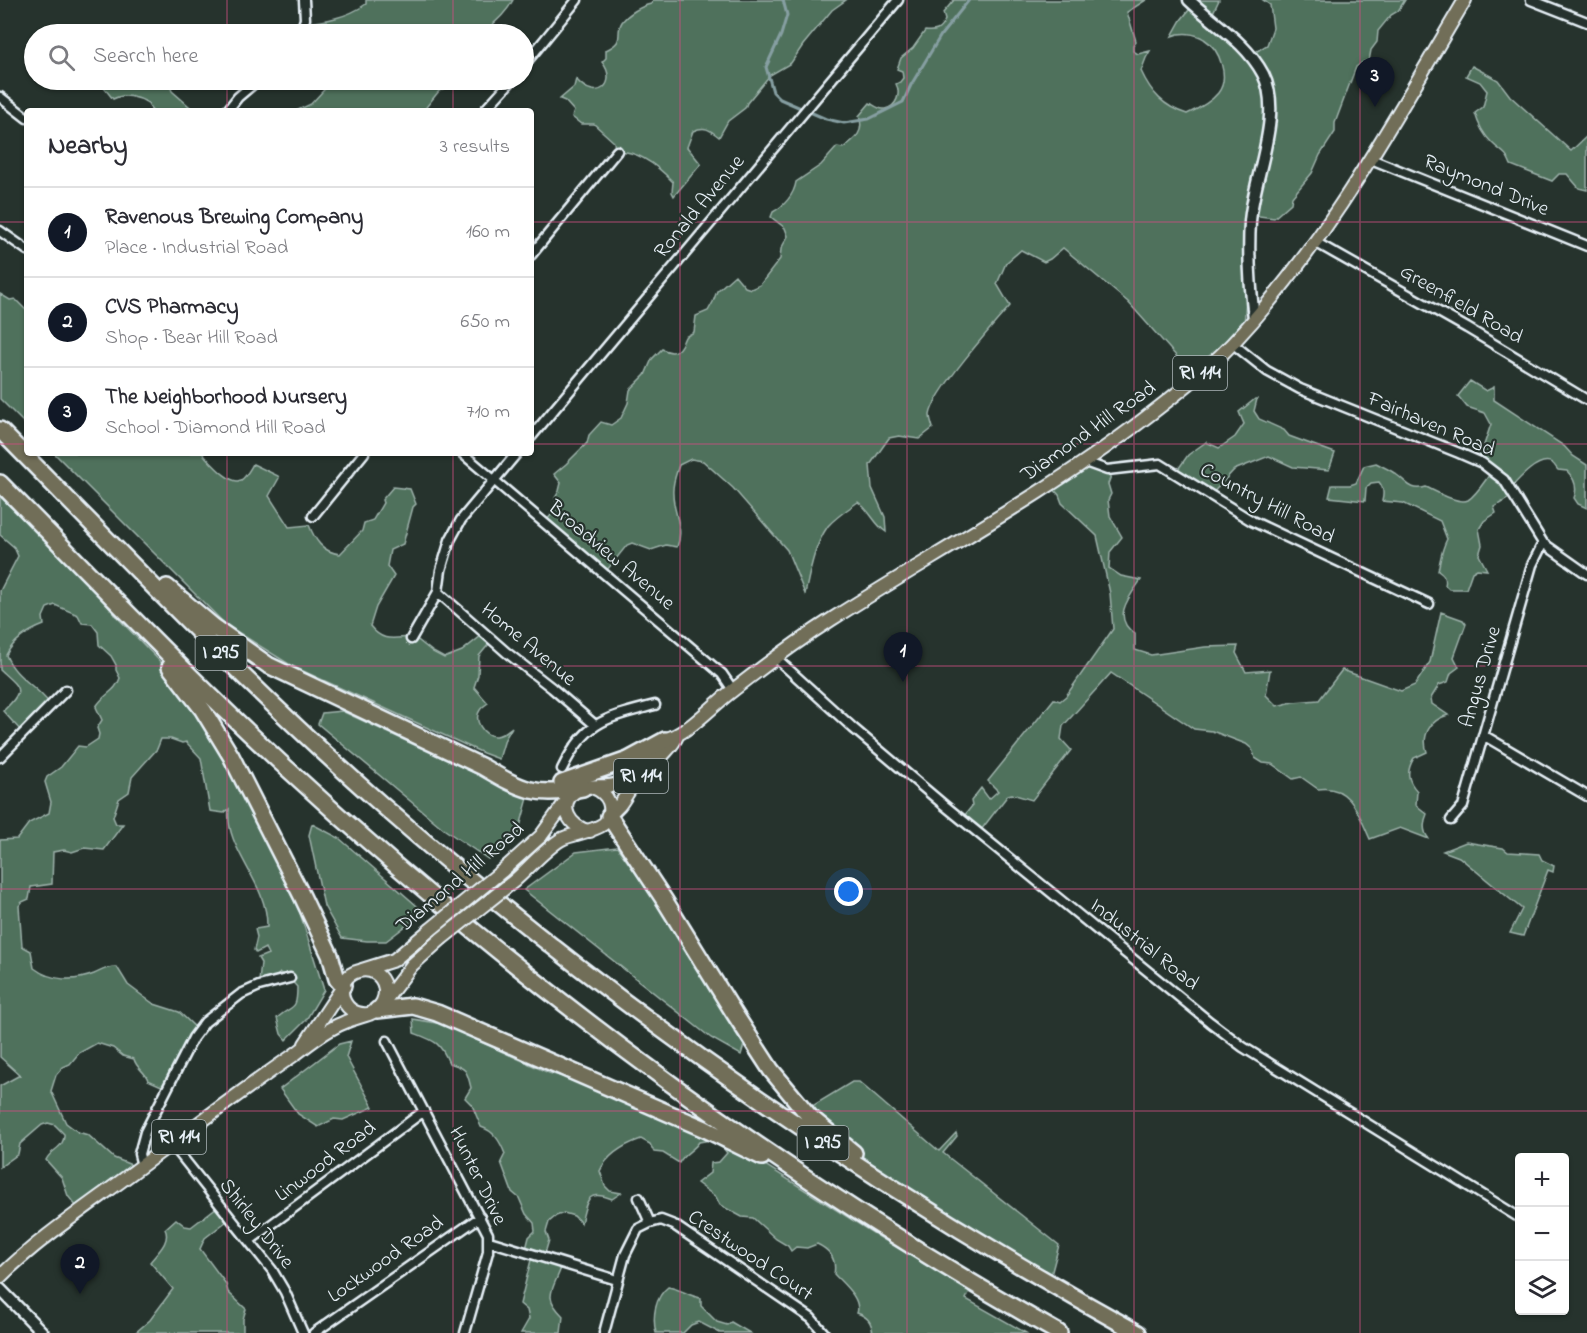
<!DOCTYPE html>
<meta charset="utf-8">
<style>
:root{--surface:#fff;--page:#f7f7f7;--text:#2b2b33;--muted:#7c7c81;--line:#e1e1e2;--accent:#111827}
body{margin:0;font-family:"Indie Flower",sans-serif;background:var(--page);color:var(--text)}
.controls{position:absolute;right:18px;bottom:18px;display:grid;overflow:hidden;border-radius:6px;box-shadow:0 2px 4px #0004}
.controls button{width:54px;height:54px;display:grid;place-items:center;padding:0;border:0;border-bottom:2px solid var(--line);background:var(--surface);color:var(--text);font:30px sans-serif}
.you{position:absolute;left:849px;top:892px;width:21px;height:21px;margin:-15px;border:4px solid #fff;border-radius:50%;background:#1a73e8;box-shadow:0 0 0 9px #1a73e833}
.badge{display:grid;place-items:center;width:39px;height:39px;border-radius:50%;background:var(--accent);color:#fff;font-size:20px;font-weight:700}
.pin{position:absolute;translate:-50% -50px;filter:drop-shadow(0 2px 3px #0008)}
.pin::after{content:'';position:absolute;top:32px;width:21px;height:18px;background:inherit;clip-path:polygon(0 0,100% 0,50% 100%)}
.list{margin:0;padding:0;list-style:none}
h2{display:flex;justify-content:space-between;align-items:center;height:78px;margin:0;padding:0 24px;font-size:26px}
h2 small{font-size:20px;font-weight:400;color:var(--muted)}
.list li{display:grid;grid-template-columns:39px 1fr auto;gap:18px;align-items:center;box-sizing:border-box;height:90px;padding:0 24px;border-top:2px solid var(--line)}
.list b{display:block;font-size:22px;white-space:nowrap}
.list p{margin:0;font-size:20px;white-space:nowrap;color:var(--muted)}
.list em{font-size:20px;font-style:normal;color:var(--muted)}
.icon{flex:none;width:33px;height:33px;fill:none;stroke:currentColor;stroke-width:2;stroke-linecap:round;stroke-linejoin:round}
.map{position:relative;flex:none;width:1587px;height:1333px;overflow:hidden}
.search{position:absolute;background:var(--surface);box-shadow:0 2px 4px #0004;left:24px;top:24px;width:510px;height:66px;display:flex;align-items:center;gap:15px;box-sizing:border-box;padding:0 21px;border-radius:33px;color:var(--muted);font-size:22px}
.panel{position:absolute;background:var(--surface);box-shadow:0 2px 4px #0004;left:24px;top:108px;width:510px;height:348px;border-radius:6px}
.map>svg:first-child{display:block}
</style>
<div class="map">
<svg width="1587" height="1333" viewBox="0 0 1587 1333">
<rect width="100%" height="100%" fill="#26332d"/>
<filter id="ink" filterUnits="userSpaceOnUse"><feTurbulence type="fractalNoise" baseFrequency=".0167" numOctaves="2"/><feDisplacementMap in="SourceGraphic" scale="12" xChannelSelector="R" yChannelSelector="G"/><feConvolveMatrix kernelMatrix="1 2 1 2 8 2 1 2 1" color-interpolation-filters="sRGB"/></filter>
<g filter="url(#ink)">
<!-- green -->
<path fill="#50715c" stroke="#9cb1aa" stroke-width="1.5" d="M 366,0 L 513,0 C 506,14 494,23 482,34 L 321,34 L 301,27 L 302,24 C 324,21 347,18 366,4 Z
M 653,0 L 846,0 L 832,10 L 803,45 L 791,63 L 770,75 L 747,103 L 745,108 L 728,121 L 719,137 C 709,129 705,126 693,131 L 687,147 L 701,164 L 674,196 L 672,192 L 673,182 C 658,166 638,150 615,151 L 614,142 L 594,124 L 581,124 L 572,117 L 574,111 L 565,101 L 560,99 L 574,87 L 576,79 C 597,104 619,83 602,62 L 606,58 L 606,50 C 627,40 614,35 622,22 C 628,14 641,6 651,4 Z
M 954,0 L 1146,0 L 1127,12 L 1136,41 L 1133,45 L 1133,51 L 1138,54 L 1150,51 L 1146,58 L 1141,71 C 1151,93 1164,107 1187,114 C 1198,109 1210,103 1218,93 C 1230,78 1220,49 1204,39 C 1195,33 1182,32 1172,36 L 1181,20 L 1193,5 L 1188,0 L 1219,0 L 1210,19 L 1249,56 L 1267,45 L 1273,28 L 1270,5 L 1263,0 L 1405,0 L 1398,11 L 1391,15 L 1378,31 L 1377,42 L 1371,50 L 1369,61 L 1363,62 L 1356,67 L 1335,123 L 1335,132 L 1320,155 L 1312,173 L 1292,197 L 1291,203 L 1274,218 L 1252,215 L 1244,326 L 1194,376 L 1128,302 L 1063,248 L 1050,259 L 1044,262 L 1021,250 L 1006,263 L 997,284 L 1010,306 C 993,325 933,393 930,415 C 930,419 932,424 933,428 L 919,439 L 899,436 L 889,438 L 870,465 L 872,488 L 885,517 L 886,532 C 874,524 870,510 858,502 C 848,509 836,517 828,526 C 814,546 810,571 805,594 L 787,550 L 733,488 L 703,461 L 691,459 L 679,465 C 676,475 672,483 673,494 C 673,513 685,528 677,547 L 666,545 L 651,550 L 632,543 L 627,545 L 603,575 L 543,524 C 550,516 560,508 555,498 L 559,491 L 561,483 L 554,474 L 566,464 L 587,443 L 589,435 L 601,422 L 611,425 L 621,418 L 628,403 L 630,390 L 645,375 L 652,359 L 662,349 C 676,356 680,350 685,337 L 694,332 L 696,316 L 708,311 L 713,302 L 717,291 L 735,275 L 745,287 L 751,289 L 760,285 L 780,259 L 781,249 L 788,236 L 785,228 L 771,217 L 773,212 C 784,206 794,195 796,182 L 821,165 L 837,147 L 843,148 C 855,139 865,132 859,116 L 870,103 C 875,106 879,110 885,109 C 897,107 901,93 896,84 L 900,82 L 903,78 L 902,71 L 897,69 L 901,58 L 913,48 L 925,31 C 936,32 940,31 945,20 L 943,13 Z
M 1472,66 L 1498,80 L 1510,96 L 1571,151 L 1587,136 L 1587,190 L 1579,188 L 1567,174 L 1559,174 L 1552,181 L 1511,165 C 1505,150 1503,154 1492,143 C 1484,135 1478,124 1475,113 L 1483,107 L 1487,91 L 1480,82 L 1466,76 Z
M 98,80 L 171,80 L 169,83 L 172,91 L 190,107 L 188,111 L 152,111 L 148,103 C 138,97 124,93 113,99 Z
M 333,80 L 451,80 L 448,86 L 439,91 L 423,111 L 296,111 L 311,104 Z
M 0,294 L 10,300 L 15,299 L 27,311 L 27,426 L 0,399 Z
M 1470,381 L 1486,391 L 1494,387 L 1494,400 L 1564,446 L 1573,456 L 1587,465 L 1587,508 L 1578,504 L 1574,498 C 1578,487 1575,479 1567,471 L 1558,470 C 1556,468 1555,465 1552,463 C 1539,455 1517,481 1509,490 L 1511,497 L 1494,507 L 1496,513 L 1484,521 L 1479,529 L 1482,545 L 1479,555 L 1487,570 L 1477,569 L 1472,572 L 1466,589 L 1449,589 L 1445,585 C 1447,578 1444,574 1438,570 C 1441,558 1441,551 1447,539 L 1440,521 L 1403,503 L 1382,501 C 1384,494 1384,488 1379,482 L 1371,483 L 1366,488 L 1365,501 L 1329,497 L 1332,485 L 1350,485 L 1356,483 L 1364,466 L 1376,463 C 1383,467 1391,470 1397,475 C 1407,482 1411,492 1426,487 C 1435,491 1459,505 1468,500 C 1476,495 1484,482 1490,474 L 1475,463 L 1483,448 L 1491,424 L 1485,413 L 1467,407 L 1458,396 Z
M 1255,399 L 1257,399 L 1254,411 L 1259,419 L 1284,430 L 1289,436 L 1335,453 L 1329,470 L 1293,467 L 1269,456 L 1234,470 L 1209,497 L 1174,475 L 1188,455 L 1206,442 L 1219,448 L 1235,437 L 1244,424 L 1239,412 Z
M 54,453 L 202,453 C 210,461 230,486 241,480 C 246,477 250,469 253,464 L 278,476 L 279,478 L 269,496 L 289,527 L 309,525 C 315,540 322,552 340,554 L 362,531 L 364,523 L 373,520 L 383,503 L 382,500 L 393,487 L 410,489 L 416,504 L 413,507 L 403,544 L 390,550 L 387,566 L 394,576 L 376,607 L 370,626 C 384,644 395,637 414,637 L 433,652 L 444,658 L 462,651 L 481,636 L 489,644 L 479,656 L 478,675 L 474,687 L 488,703 C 485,705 482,707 480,710 C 473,720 483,735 494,736 C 501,737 507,731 512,727 L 505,739 L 499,759 L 483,753 L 292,666 L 225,624 Z
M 1088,460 L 1112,473 L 1108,484 L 1111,494 L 1108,500 L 1110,516 L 1122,537 L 1110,552 L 1109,568 L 1121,576 L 1141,580 C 1129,597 1111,618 1135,634 L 1135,650 L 1151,655 L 1205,647 L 1238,646 L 1236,653 L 1246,672 L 1270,670 L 1266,695 L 1277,706 L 1293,702 L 1319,700 L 1342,670 L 1401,691 L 1415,685 L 1430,662 L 1441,612 L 1463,620 L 1466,624 L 1454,657 L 1459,667 L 1451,673 L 1448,682 L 1439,685 L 1431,698 L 1432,704 L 1448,715 C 1431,720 1421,734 1427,752 L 1414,758 C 1406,771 1407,780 1417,791 L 1416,805 L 1427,814 C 1423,823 1423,832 1429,839 L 1400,828 L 1370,839 C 1359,815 1351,784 1318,789 L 1301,777 L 1293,779 L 1272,764 L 1263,763 L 1255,758 L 1252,749 L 1246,744 L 1212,731 L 1194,729 L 1111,673 L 1063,726 L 1061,739 L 1071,750 L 1032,800 L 1012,794 L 1008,795 L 978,834 L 960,821 L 972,806 L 971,801 L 981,788 L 989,799 L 998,791 L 988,781 L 1054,699 L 1060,701 L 1066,696 L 1113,629 L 1110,593 L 1097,536 L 1062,503 L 1059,495 L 1050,485 Z
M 0,487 L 85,579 L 116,616 L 178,680 L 196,704 L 209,736 L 234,778 L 300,913 L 324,990 L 306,1020 L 286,1040 L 281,1034 L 277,1018 C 293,1004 297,1012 297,987 L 290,979 L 280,973 L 273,981 L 259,982 L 261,963 L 258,958 L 268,954 L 265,948 L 256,953 L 254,950 L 257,937 L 255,929 L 267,927 C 268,881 224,850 229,809 L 224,813 L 210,811 L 201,758 L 186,742 L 182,743 L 171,739 L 161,739 L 157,749 L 132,777 L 129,792 L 119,799 L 113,817 L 116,824 L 123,824 L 104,850 L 84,848 L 72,852 L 64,850 L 53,852 L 52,884 L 31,887 L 29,899 L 22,902 L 19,906 L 22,946 L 31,951 L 34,968 C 51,981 74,982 94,974 C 103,970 107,967 117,967 L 128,985 L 144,997 L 154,1004 L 179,1012 L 198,1030 L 166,1088 L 148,1080 C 145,1071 136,1068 134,1059 L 123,1056 L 113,1048 L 97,1043 L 79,1053 L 70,1064 L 63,1067 L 56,1075 L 51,1091 L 66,1123 L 78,1132 L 88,1135 L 114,1158 L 134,1166 L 81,1212 L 68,1196 L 62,1178 L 46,1160 C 51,1149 65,1148 64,1134 L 55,1125 L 48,1123 L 42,1125 L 20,1144 L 18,1154 L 0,1167 L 0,1086 L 20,1075 L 0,1057 L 0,840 L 17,839 L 29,823 L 49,813 L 51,802 L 45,782 L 47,777 L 61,767 L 78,746 L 86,747 L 98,739 L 99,734 L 97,728 L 102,720 L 96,707 C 103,694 116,692 120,678 L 116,670 L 116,665 L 111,656 L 99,645 L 98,632 L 92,624 L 82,623 L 78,615 L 55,605 L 47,608 L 43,617 L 44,625 C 28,631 14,640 6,655 C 15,678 36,685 49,703 L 21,731 L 3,711 C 25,690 21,689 0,670 L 0,591 L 18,556 L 14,547 L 0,535 Z
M 342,711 L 528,798 L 518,834 L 488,859 L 445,830 L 318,724 L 322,713 Z
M 312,824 L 339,838 L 424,912 L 386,941 L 367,941 L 342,938 L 324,906 L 309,835 Z
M 1466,842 L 1503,848 L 1508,852 L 1539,854 L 1542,860 L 1554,866 L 1553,872 L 1548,870 L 1523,936 L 1510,933 L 1522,909 L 1459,857 L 1443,851 Z
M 617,847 L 648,890 L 744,1045 L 741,1055 L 711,1038 L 524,890 L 576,852 Z
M 413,1019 L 442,1024 L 549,1073 L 624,1093 L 746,1153 L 881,1238 L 942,1274 L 969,1287 L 971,1289 L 966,1299 L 1026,1333 L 873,1333 C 871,1321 868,1317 857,1313 C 862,1299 843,1284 834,1274 C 837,1259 830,1250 817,1244 L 807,1248 L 796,1247 L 791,1251 L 788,1246 L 776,1239 L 753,1218 L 742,1217 L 720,1205 L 716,1197 L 697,1183 L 710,1173 L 711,1163 L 719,1162 L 727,1153 L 724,1149 L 710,1140 L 699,1142 C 693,1151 684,1153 679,1163 L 663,1153 L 654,1152 L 650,1144 L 641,1139 C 624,1145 607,1155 600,1171 L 605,1186 L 610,1191 L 621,1193 L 612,1199 C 586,1189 587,1201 581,1223 L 574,1216 L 564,1213 L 556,1216 L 549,1222 L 546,1232 L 549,1240 L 543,1260 L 545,1263 L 561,1268 C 552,1292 543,1296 563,1316 L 561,1333 L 521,1333 L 529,1319 L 527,1310 L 520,1304 L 531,1260 L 524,1257 L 529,1237 L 535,1231 L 534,1223 L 526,1214 L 519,1198 L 512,1192 L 501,1162 L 505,1154 C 500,1141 494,1131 481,1127 L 472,1105 L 465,1098 L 471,1088 C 467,1071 467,1068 449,1063 C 440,1042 435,1041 414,1033 Z
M 351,1041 L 346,1057 L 373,1107 L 343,1120 L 334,1119 L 318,1127 L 298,1114 L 280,1089 L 339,1044 Z
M 852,1082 L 859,1082 L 939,1151 L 956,1133 L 957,1136 L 943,1153 L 1059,1245 L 1051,1275 L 1044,1282 L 863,1161 L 804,1111 Z
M 217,1207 L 227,1218 L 227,1221 L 205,1238 L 200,1249 L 226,1284 L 228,1292 L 246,1309 L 243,1319 L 243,1333 L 135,1333 L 150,1320 L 173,1289 L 150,1262 C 158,1252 171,1241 165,1229 L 176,1219 L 185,1226 L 191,1227 Z
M 668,1287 C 681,1289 689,1296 701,1298 L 701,1306 L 717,1322 L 727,1325 L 731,1322 L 750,1333 L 720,1333 L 699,1322 L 691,1325 L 683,1333 L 656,1333 C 652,1317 655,1297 668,1287 Z"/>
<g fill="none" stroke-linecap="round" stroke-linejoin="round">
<!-- stream -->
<path stroke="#869fa2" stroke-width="3" d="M 783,0 L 787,15 L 781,35 L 766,67 L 773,92 L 780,99 L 826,119 L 844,123 L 869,119 L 903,102 L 911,85 L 941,35 L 969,0"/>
<!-- minor casing -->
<g stroke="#e8f1f8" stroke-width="13">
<path id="minor" d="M 1531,0 L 1587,22
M 300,34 L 305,19 L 304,0
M 524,65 L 577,0
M 0,97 L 27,118
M 227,111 L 238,97 L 258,80
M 484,111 L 512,80
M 1371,159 L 1587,246
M 0,231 L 27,250
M 1315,242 L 1467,328 L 1587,400
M 531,255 L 617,151
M 1232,343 L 1267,371 L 1300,389 L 1459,453 L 1482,463 L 1504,480 L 1543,543 L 1587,574
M 531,437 L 898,0
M 462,453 L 722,674 L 733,690
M 1085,462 L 1107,470 L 1160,464 L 1252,521 L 1429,604
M 313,516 L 364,453
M 438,592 L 506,652 L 552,688 L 595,725
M 411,639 L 438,592 L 441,570 L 450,540 L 461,520 L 517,453
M 776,658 L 853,728 L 944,805 L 1210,1022 L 1243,1047 L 1520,1218
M 1483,735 L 1587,796
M 0,757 L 66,690
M 562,769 C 586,720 606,718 655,705
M 1451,820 L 1463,806 L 1532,565 L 1543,543
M 387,1041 L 488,1234 L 488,1252 L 465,1333
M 171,1143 L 272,1270 L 285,1292 L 303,1333
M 142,1166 L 139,1154 L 145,1132 L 193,1038 L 205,1022 L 241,994 L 259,986 L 290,978
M 639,1198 L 650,1223 L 661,1220 L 674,1225 L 811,1318 L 824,1333
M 249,1241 L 424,1111
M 489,1241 L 617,1280
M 314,1333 L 480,1217
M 604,1333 L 625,1255 L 638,1229 L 650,1223"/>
</g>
<!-- tertiary casing -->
<g stroke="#e8f1f8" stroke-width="15">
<path id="tertiary" d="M 1189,0 C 1214,24 1246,42 1263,74 C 1284,115 1253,178 1250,222 C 1248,254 1250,286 1254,318
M 0,1289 L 43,1333"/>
</g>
<!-- primary casing -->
<g stroke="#e8f1f8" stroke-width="16">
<path id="primary" d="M 609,814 C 620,808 624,798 630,789 C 642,773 670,752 677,736
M 590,831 C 570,829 556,804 576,791 C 589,782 606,790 620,783 C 639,772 649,745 672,737 C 690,730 712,707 728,694 C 761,668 796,642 832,619 C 936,553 1046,494 1144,419 C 1174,396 1205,372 1232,344 C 1328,242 1394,119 1465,0
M 502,871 L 541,836 L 567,800
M 514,881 C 529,868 543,851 560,840 C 576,830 619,833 609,802 C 606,794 600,790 592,787
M 362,970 L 394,960 L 430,930
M 384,1002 L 412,965 L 441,939
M 305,1044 L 342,988
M 0,1277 C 40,1237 94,1202 140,1167 C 191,1129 241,1091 294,1055 C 309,1044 325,1030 343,1023 C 351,1019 360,1017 369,1014 C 396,1003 386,965 359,971 C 332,977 339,1017 368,1014"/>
</g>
<!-- motorway casing -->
<g stroke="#e8f1f8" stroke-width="20">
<path id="motorway" d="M 0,430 C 125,557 248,687 382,805 C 615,1009 866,1183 1138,1333
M 0,483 C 93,577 184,673 281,763 C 518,982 778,1175 1059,1333
M 167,587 L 214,627 L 268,665 L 483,767 C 522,790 537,798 583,788
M 170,667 L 203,710 L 231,756 L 302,896 L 330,955 L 337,979 L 343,986
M 562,783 L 628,760 L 665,740
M 609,816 L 665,901 L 734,1013 L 771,1070 L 810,1117 L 854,1153
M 377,1010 L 413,1006 L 437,1013 L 705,1129 L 762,1157"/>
</g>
<!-- minor -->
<use href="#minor" stroke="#26332d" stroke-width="8"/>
<!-- tertiary -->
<use href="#tertiary" stroke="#26332d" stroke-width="10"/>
<!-- primary -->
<use href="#primary" stroke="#716e59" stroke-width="12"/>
<!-- motorway -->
<use href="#motorway" stroke="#716e59" stroke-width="15"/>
<!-- primary-bridge casing -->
<g stroke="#e8f1f8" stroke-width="16" stroke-linecap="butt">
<path id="primary-bridge" d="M 430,930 L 502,871
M 441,939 L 514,881"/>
</g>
<!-- primary-bridge -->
<use href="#primary-bridge" stroke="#716e59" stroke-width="12"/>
</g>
</g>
<!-- grid -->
<path fill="none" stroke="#cc4e82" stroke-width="1.5" stroke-opacity="0.55" d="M 227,0 L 227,34M 453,0 L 453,34M 680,0 L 680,1333M 907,0 L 907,1333M 1134,0 L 1134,1333M 1360,0 L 1360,1333M 227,80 L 227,111M 453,80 L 453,111M 0,222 L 27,222M 531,222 L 1587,222M 0,444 L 27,444M 531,444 L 1587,444M 227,453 L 227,1333M 453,453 L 453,1333M 0,666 L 1587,666M 0,889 L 1587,889M 0,1111 L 1587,1111"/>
<g text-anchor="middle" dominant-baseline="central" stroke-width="4.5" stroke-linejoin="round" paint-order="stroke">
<!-- shield labels -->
<g fill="#26332d" stroke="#aeb8bb" stroke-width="1.5">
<rect x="1173" y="356" width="54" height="34" rx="4.5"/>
<rect x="195.5" y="636" width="51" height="34" rx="4.5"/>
<rect x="614" y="759" width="54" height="34" rx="4.5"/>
<rect x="152" y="1120" width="54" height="34" rx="4.5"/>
<rect x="797.5" y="1126" width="51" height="34" rx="4.5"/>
</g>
<g font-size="20" font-weight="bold" fill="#e8f1f8">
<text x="1200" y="373">RI 114</text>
<text x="221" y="653">I 295</text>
<text x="641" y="776">RI 114</text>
<text x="179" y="1137">RI 114</text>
<text x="823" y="1143">I 295</text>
</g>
<!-- street labels -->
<g font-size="21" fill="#e8f1f8" stroke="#26332d">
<text transform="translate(1486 186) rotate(22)">Raymond Drive</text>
<text transform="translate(700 207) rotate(-50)">Ronald Avenue</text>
<text transform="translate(1461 305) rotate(30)">Greenfield Road</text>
<text transform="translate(1431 425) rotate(23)">Fairhaven Road</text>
<text transform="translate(1089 432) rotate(-35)">Diamond Hill Road</text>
<text transform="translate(1267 504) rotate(28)">Country Hill Road</text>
<text transform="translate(611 556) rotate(40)">Broadview Avenue</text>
<text transform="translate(528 645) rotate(40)">Home Avenue</text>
<text transform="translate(1481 677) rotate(-74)">Angus Drive</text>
<text transform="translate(461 878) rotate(-40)">Diamond Hill Road</text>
<text transform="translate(1144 945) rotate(39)">Industrial Road</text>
<text transform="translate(326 1162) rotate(-37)">Linwood Road</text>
<text transform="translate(477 1176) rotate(64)">Hunter Drive</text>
<text transform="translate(256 1224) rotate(52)">Shirley Drive</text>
<text transform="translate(750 1256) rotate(34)">Crestwood Court</text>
<text transform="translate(386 1260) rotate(-35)">Lockwood Road</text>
</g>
</g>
</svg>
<div class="controls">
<button>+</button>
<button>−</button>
<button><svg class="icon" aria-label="layers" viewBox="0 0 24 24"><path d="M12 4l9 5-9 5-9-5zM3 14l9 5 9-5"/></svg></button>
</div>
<div class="you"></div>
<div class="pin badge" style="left:903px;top:682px">1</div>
<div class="pin badge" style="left:80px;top:1294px">2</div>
<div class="pin badge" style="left:1375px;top:107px">3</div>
<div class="search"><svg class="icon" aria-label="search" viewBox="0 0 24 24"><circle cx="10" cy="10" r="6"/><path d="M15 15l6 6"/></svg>Search here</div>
<section class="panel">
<h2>Nearby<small>3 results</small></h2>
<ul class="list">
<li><span class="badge">1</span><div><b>Ravenous Brewing Company</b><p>Place · Industrial Road</p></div><em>160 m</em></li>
<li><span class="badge">2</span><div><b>CVS Pharmacy</b><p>Shop · Bear Hill Road</p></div><em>650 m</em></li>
<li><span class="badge">3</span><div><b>The Neighborhood Nursery</b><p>School · Diamond Hill Road</p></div><em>710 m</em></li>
</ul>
</section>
</div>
